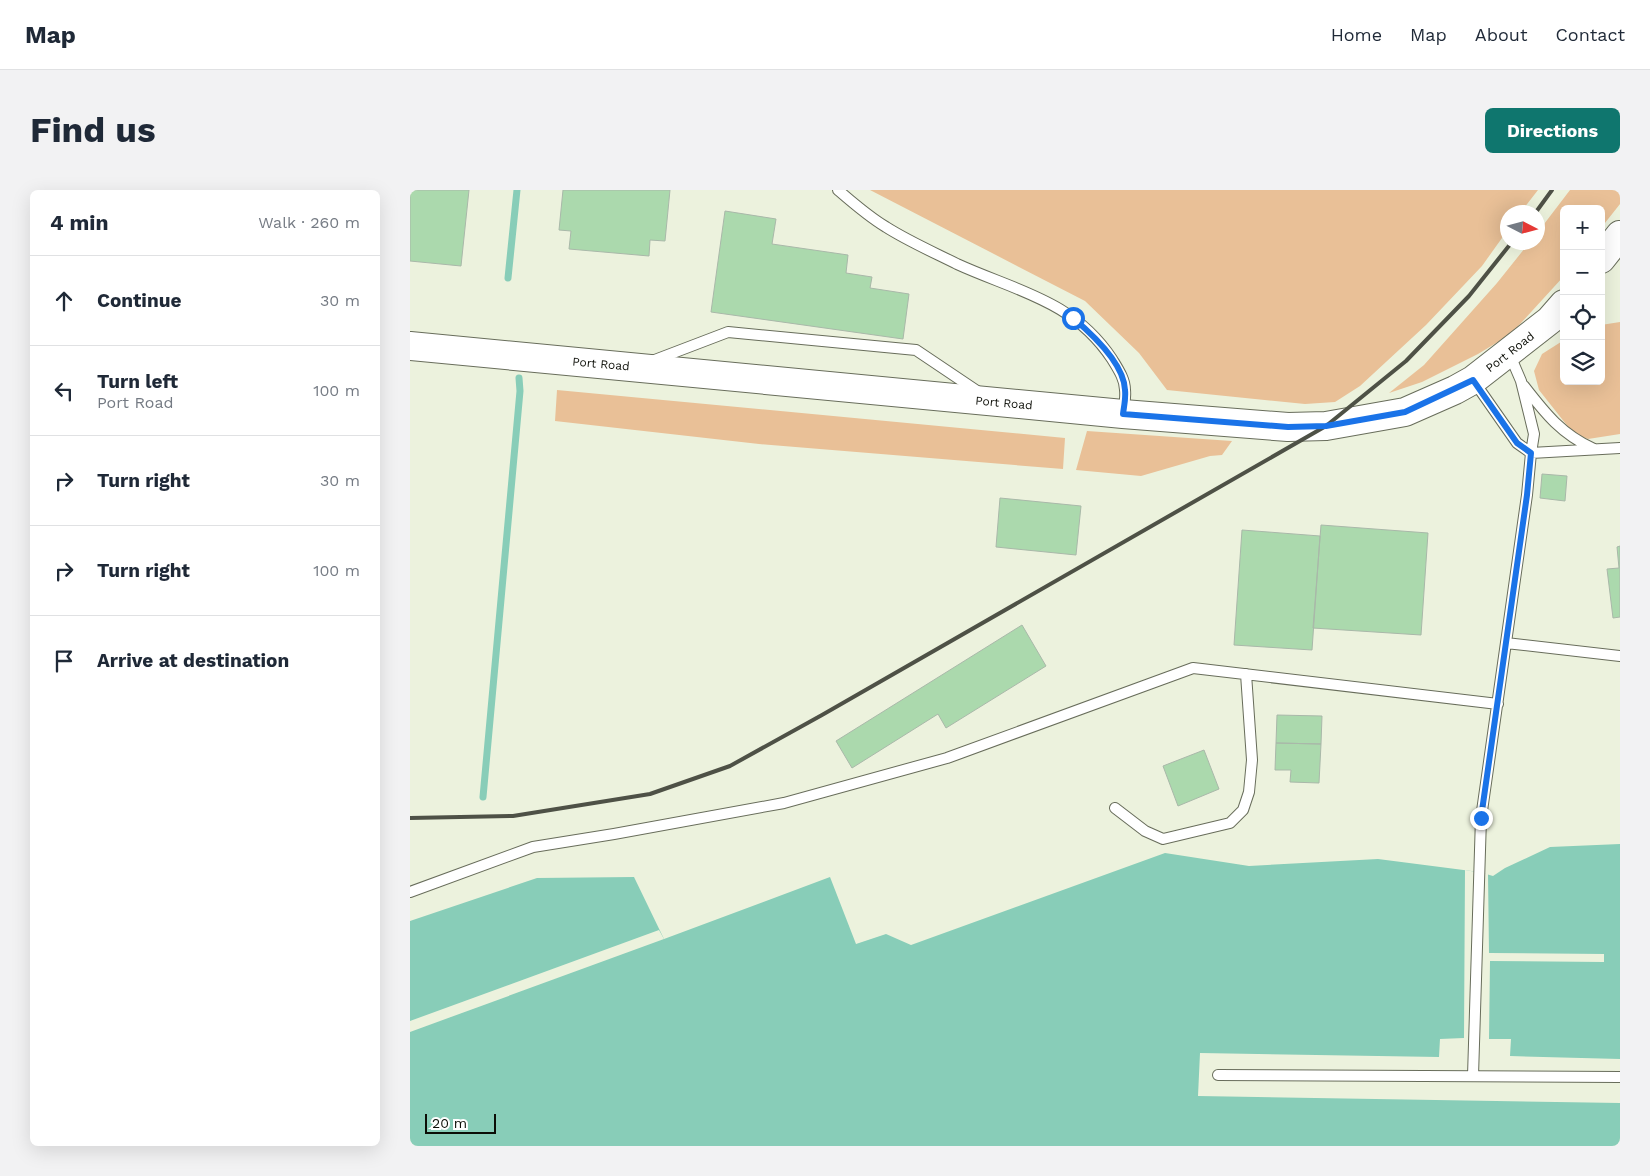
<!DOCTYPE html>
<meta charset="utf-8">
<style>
:root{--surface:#fff;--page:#f2f2f3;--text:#1f2937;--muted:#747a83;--line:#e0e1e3;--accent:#0f766e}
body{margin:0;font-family:"Work Sans",sans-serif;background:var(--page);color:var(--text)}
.controls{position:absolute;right:15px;top:15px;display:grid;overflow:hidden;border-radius:8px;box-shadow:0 5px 20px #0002}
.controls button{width:45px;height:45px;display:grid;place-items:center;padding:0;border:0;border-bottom:1px solid var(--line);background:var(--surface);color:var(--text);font:25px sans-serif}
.compass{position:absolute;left:1090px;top:15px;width:45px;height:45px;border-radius:50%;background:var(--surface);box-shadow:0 5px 20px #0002;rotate:96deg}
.scale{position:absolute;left:15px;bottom:12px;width:71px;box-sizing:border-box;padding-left:5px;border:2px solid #0c0e07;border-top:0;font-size:14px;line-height:18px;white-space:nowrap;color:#0c0e07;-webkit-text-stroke:4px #fff;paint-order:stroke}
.stop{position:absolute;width:15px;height:15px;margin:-11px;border:4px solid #1a73e8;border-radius:50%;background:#fff}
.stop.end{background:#1a73e8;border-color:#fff;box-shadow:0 1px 5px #0008}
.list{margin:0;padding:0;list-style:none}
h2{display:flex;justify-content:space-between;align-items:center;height:65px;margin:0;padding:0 20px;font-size:21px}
h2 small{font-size:16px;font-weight:400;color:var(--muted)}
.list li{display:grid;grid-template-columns:32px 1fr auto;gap:15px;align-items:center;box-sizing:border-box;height:90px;padding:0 20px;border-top:1px solid var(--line)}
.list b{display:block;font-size:19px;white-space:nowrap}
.list p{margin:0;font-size:16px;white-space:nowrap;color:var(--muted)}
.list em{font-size:16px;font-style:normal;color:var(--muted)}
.icon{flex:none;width:28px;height:28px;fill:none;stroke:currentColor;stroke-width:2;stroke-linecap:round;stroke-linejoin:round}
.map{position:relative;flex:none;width:1210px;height:956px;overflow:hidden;border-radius:8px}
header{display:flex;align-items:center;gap:30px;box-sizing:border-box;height:70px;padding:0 25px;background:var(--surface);border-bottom:1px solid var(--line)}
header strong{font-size:24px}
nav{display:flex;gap:28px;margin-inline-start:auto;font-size:18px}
.intro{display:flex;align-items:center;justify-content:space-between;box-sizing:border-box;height:120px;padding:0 30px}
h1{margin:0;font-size:35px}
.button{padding:12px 22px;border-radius:8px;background:var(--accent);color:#fff;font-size:18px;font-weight:700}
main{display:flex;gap:30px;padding:0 30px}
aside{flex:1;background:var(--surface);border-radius:8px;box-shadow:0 5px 20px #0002}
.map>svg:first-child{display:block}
</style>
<header>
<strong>Map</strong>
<nav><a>Home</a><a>Map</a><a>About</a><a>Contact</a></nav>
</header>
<div class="intro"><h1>Find us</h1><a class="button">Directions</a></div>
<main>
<aside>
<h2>4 min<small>Walk · 260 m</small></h2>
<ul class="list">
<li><svg class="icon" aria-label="ahead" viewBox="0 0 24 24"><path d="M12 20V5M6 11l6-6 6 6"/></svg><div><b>Continue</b></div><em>30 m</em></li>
<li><svg class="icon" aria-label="left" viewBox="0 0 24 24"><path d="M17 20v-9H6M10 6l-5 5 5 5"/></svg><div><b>Turn left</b><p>Port Road</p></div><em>100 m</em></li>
<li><svg class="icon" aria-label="right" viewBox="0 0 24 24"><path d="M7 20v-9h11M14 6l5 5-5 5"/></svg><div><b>Turn right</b></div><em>30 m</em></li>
<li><svg class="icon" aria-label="right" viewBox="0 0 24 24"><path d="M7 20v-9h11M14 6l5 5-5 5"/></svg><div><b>Turn right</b></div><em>100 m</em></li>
<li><svg class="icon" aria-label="arrive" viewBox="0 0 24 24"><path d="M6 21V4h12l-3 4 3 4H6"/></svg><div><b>Arrive at destination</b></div></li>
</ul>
</aside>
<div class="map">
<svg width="1210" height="956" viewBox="0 0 1210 956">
<rect width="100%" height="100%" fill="#ecf2dd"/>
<!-- green -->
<path fill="#e9c097" d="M 460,0 L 1128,0 L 1111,22 L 1098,22 L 1097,41 L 1072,76 L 1016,135 L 950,196 L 925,212 L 895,214 L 757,200 L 729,163 L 675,111 Z
M 1160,0 L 1210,0 L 1210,14 L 1191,38 L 1191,19 L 1154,19 L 1154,86 L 1101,144 L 1068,164 L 1012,192 L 979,203 L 1014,175 L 1087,93 L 1119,53 L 1128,52 L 1128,42 Z
M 1210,132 L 1210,244 L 1178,249 L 1163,243 L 1129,200 L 1124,181 L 1132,164 L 1154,150 L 1154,191 L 1191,191 L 1191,135 Z
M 147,200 L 655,248 L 653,279 L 349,254 L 145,231 Z
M 677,241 L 822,251 L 812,265 L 800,266 L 731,286 L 666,280 Z"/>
<!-- water -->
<path fill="#88cdb8" d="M 1210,654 L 1210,956 L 0,956 L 0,731 L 127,688 L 224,687 L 254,749 L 420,687 L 446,754 L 476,744 L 501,755 L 755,663 L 839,676 L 968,669 L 1069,682 L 1083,686 L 1095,678 L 1140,657 Z"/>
<!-- pier -->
<path fill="#ecf2dd" d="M 1055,680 L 1078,684 L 1079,763 L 1194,764 L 1194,772 L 1080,771 L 1079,849 L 1101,849 L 1100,866 L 1210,869 L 1210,913 L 788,906 L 790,863 L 1029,867 L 1030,849 L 1054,848 Z
M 249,740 L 254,749 L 0,842 L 0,831 Z"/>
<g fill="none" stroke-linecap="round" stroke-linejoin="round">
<!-- stream -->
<path stroke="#88cdb8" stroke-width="7" d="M 98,88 L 107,0
M 73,607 L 110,201 L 109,188"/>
</g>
<!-- building -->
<path fill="#abd9ad" stroke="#a9b8a9" d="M 0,0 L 59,0 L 51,76 L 0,71 Z
M 153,0 L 260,0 L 255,51 L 240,50 L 239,66 L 159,59 L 161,41 L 149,40 Z
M 315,21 L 366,29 L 362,54 L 438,65 L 436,83 L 462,87 L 460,98 L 499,104 L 493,149 L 301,122 Z
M 1132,284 L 1157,286 L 1155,311 L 1130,308 Z
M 590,308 L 671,316 L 666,365 L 586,357 Z
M 911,335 L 1018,343 L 1011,445 L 903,438 Z
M 832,340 L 910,346 L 902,460 L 824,455 Z
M 1210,356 L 1210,427 L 1203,428 L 1197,379 L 1209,378 L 1207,357 Z
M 612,435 L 636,476 L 536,538 L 528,524 L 442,578 L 426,551 Z
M 867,525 L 912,526 L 911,554 L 866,553 Z
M 866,553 L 911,554 L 909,593 L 880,592 L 881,580 L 865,580 Z
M 794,560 L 809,599 L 768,616 L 753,576 Z"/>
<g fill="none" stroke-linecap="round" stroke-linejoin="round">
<!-- service casing -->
<g stroke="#686d5b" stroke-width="12">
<path id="service" d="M 428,0 C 443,13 459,27 476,37 C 498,51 523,62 547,74 C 606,101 663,110 702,169 C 708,179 715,189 715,200 C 716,208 714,216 713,223
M 242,171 L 318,142 L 506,160 L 570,203
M 1063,190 L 1107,253 L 1121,263 L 1124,244 L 1111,191 L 1099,163
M 1114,196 C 1135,223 1151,244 1184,259
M 1096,453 L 1210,466
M 705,618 L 735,641 L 753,649 L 820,633 L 833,620 L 839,602 L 842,570 L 836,484
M 0,702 L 123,657 L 204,644 L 374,613 L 537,568 L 783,478 L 1088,514
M 808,885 L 1210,887
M 1063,886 L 1071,628 L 1117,305 L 1121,263 L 1210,258"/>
</g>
<!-- secondary casing -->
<g stroke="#686d5b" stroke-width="30">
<path id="secondary" d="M 1191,69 L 1210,45
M 0,156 L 713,224 L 878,237 L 916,236 L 995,222 L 1045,200 L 1063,190 L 1140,130 L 1154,114"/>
</g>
<!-- service -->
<use href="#service" stroke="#fff" stroke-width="10"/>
<!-- secondary -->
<use href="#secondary" stroke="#fff" stroke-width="28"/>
<!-- rail -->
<path stroke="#4e5146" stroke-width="4" d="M 1126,22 L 1142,0
M 0,628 L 103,626 L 240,604 L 320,576 L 412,525 L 916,236 L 996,171 L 1059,106 L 1102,52"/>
</g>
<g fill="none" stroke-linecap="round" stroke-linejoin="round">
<!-- route -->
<path stroke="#1a73e8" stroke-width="6" d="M 663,128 C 682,144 714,173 715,200 C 716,208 714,216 713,224 L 878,237 L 916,236 L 995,222 L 1063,190 L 1107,253 L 1121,263 L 1117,305 L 1071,628"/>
</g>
<g text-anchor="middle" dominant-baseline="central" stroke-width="5" stroke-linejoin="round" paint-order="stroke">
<!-- street labels -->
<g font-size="12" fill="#0c0e07" stroke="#fff">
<text transform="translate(1100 162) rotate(-38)">Port Road</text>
<text transform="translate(191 174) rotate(5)">Port Road</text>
<text transform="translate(594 213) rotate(5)">Port Road</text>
</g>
</g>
</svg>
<div class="controls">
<button>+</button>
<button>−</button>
<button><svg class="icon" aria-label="locate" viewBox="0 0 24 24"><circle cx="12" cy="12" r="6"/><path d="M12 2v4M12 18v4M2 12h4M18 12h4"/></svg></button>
<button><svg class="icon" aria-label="layers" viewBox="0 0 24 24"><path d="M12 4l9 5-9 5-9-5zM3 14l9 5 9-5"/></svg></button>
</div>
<svg class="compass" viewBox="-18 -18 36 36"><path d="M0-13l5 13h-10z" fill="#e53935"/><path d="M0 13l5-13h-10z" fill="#747a83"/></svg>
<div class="scale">20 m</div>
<div class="stop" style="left:663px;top:128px"></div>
<div class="stop end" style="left:1071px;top:628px"></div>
</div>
</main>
